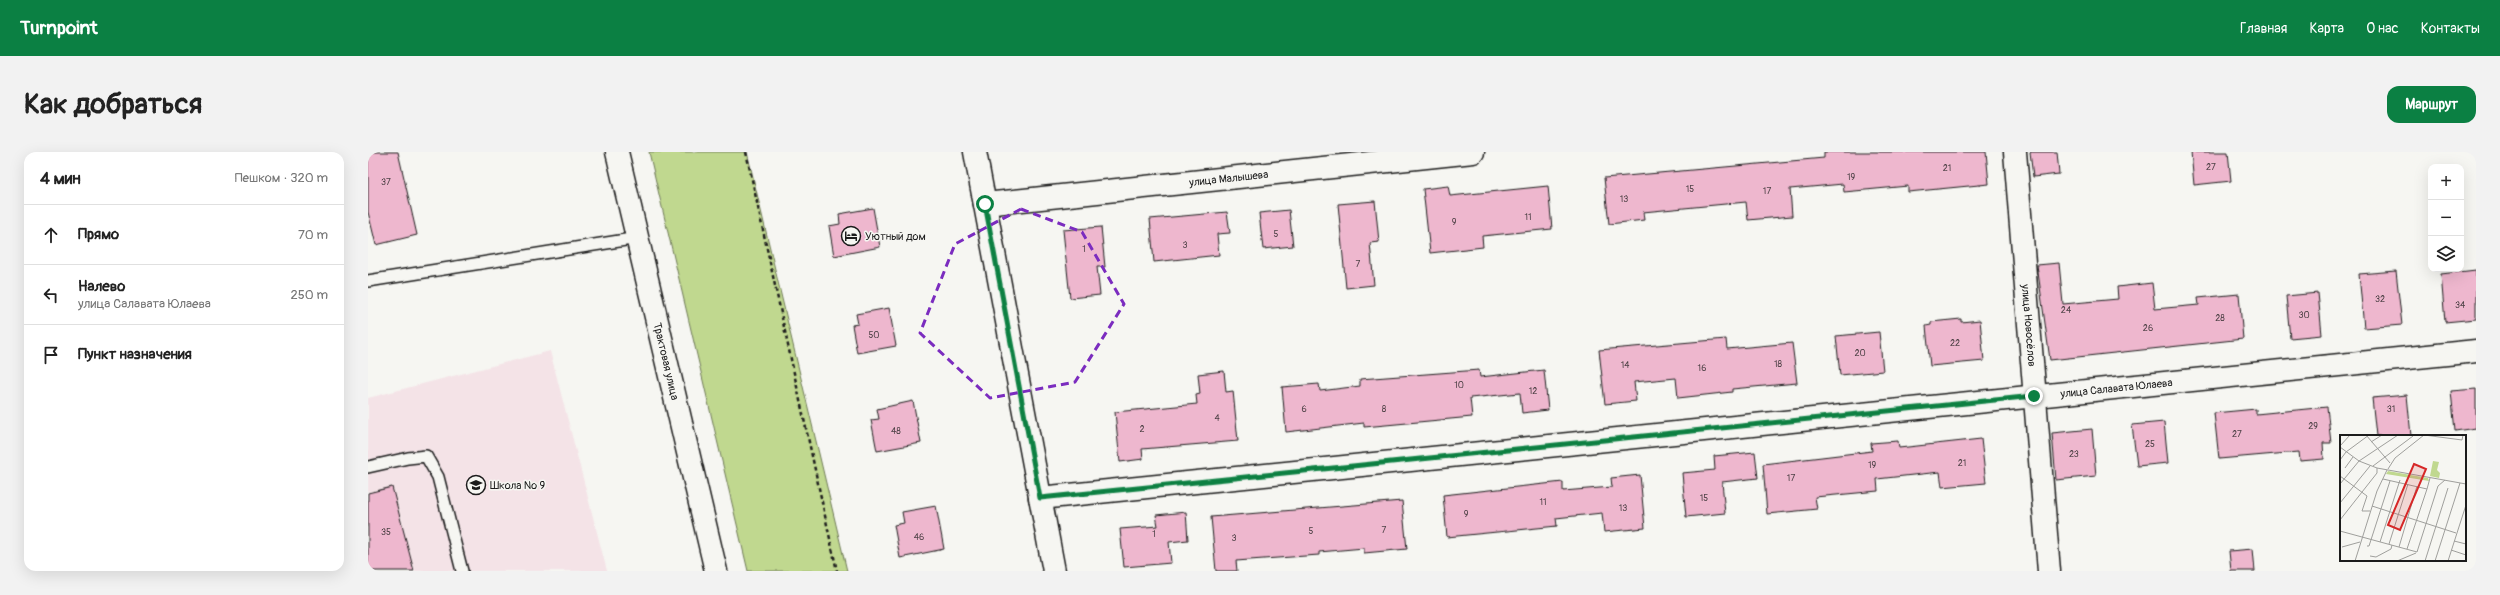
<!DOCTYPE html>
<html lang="ru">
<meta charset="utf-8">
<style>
:root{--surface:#fff;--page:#f2f2f2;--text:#222;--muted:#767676;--line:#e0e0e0;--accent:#0b8043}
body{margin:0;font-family:Pangolin,sans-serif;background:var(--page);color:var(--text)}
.controls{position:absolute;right:12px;top:12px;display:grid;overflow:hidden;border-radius:8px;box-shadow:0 4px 16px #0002}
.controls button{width:36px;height:36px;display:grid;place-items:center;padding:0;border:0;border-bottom:1px solid var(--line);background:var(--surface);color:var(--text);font:20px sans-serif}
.stop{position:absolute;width:12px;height:12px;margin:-9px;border:3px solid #0b8043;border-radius:50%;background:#fff}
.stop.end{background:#0b8043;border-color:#fff;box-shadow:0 1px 4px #0008}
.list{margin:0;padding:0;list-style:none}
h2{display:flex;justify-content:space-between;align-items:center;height:52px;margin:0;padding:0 16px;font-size:17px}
h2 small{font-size:13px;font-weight:400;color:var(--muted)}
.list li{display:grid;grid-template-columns:26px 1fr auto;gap:12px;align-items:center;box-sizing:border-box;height:60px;padding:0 16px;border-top:1px solid var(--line)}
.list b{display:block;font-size:15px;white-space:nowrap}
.list p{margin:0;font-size:13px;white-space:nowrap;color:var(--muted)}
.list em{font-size:13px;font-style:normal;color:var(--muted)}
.icon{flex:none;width:22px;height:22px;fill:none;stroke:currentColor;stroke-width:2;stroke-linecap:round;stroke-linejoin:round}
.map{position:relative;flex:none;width:2108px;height:419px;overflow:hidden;border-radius:12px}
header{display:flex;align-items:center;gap:24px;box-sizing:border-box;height:56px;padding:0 20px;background:var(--accent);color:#fff}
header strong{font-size:19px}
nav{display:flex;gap:22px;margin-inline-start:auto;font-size:14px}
.intro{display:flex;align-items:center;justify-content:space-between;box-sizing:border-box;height:96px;padding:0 24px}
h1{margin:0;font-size:28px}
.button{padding:10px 18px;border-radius:12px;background:var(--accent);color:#fff;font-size:14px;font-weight:700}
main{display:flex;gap:24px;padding:0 24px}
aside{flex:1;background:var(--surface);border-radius:12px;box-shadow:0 4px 16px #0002}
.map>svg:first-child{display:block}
</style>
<header>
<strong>Turnpoint</strong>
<nav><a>Главная</a><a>Карта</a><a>О нас</a><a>Контакты</a></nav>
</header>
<div class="intro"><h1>Как добраться</h1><a class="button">Маршрут</a></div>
<main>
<aside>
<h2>4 мин<small>Пешком · 320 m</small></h2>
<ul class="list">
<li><svg class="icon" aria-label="ahead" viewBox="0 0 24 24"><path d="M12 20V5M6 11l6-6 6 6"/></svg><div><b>Прямо</b></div><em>70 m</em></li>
<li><svg class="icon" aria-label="left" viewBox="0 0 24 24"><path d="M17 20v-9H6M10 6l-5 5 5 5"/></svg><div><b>Налево</b><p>улица Салавата Юлаева</p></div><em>250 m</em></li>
<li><svg class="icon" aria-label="arrive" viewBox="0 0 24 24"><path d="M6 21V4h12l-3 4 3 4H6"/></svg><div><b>Пункт назначения</b></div></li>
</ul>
</aside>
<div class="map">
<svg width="2108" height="419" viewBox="0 0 2108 419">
<rect width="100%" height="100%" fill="#f6f6f2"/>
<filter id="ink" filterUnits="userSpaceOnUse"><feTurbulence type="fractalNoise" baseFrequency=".025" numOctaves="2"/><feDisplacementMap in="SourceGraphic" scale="8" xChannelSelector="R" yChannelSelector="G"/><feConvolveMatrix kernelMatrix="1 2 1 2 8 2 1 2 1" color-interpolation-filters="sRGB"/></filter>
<g filter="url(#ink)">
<!-- built -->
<path fill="#f4e3e7" d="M 182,199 L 239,419 L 0,419 L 0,246 Z"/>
<!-- green -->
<path fill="#c0d88f" stroke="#6e7a56" d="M 281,0 L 379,0 L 479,419 L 380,419 Z"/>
<!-- building -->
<path fill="#eeb7ce" stroke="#1c1c1c" d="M 0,0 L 30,0 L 49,83 L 8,93 L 0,60 Z
M 1456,0 L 1618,0 L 1621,32 L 1540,40 L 1540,34 L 1476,40 L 1475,32 L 1422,37 L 1424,64 L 1380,68 L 1378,50 L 1275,60 L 1276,68 L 1241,72 L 1236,26 L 1456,6 Z
M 1662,0 L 1689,0 L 1691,22 L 1665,25 Z
M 1823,0 L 1860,0 L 1863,29 L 1826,33 Z
M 1080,34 L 1082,44 L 1180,34 L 1184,77 L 1114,84 L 1115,95 L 1062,101 L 1055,37 Z
M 1007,49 L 1011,90 L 1002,91 L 1006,133 L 978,136 L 970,52 Z
M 505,56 L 512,95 L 466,104 L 461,74 L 472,72 L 471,62 Z
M 921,58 L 925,94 L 895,97 L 891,61 Z
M 859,60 L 862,81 L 849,82 L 851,103 L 786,110 L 782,67 Z
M 733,75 L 737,115 L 729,115 L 732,143 L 702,146 L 695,78 Z
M 1691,111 L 1695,152 L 1750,147 L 1749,135 L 1784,131 L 1787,157 L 1831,153 L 1830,146 L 1871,142 L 1875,187 L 1682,208 L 1669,113 Z
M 2108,118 L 2108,167 L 2077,170 L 2073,122 Z
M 2028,119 L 2034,173 L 1996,176 L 1991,122 Z
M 1950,141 L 1954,183 L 1922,186 L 1918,144 Z
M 521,156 L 528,194 L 489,201 L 484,173 L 490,172 L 488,162 Z
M 1593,167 L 1593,170 L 1612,168 L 1616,209 L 1562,214 L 1558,174 L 1563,173 L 1563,170 Z
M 1511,180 L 1515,219 L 1472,223 L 1468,184 Z
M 1358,187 L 1359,197 L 1424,191 L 1429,231 L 1364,237 L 1364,240 L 1310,246 L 1308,226 L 1266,230 L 1268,249 L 1237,252 L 1231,198 Z
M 1111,218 L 1112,225 L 1176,218 L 1180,258 L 1154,261 L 1152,241 L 1102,246 L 1104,265 L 996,275 L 996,271 L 918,280 L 914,235 L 951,232 L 952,239 L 992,234 L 992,227 Z
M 856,219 L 858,240 L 865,239 L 870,289 L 774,297 L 775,307 L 752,310 L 747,260 L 829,252 L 828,243 L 832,242 L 830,222 Z
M 2108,237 L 2108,276 L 2087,279 L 2083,239 Z
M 2039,243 L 2043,284 L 2008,284 L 2004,246 Z
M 545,249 L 553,291 L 509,299 L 503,268 L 511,267 L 509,257 Z
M 1959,255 L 1963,291 L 1955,291 L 1956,307 L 1932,309 L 1931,300 L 1851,307 L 1846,261 L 1888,257 L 1888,262 Z
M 1796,270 L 1800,311 L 1769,314 L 1764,273 Z
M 1724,277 L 1728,324 L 1688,328 L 1684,281 Z
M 1613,287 L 1618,331 L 1574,335 L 1572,320 L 1509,327 L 1510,339 L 1447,345 L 1449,357 L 1399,362 L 1395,312 L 1504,299 L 1503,291 L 1530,289 L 1531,296 Z
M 1387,300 L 1390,326 L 1354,330 L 1357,361 L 1318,365 L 1314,321 L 1347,318 L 1346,304 Z
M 1272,323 L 1277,376 L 1236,380 L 1234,361 L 1188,366 L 1189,374 L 1079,385 L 1075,343 L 1195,330 L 1195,339 L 1244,335 L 1243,326 Z
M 24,335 L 46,419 L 0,419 L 0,341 Z
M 1034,349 L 1039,397 L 996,401 L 996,396 L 951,400 L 951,403 L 868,409 L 869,419 L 848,419 L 843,365 Z
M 568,354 L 576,397 L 532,406 L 526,373 L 536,371 L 534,360 Z
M 818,360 L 820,388 L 801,390 L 803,411 L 756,415 L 752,377 L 790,374 L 788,363 Z
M 1885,397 L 1887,419 L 1863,419 L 1861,399 Z"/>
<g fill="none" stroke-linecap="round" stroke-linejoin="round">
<!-- lane casing -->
<g stroke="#1c1c1c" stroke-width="14">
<path id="lane" d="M 0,129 L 270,86
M 0,315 L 40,306 L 58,304 L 70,325 L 94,419"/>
</g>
<!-- street casing -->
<g stroke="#1c1c1c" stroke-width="25">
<g id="street">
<path d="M 607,0 L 686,419"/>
<path id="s1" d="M 1647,0 L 1681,419"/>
<path id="s2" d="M 617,52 L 1105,0"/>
<path id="s3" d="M 672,346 L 2108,199"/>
</g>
</g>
<!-- primary casing -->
<g stroke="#1c1c1c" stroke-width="25">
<g id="primary">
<path id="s4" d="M 249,0 L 348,419"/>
</g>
</g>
<!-- path -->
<path stroke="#1c1c1c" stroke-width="2.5" stroke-dasharray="4 3" stroke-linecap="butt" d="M 378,0 L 469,419"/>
<!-- lane -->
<use href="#lane" stroke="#f6f6f2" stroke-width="11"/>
<!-- street -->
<use href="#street" stroke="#f6f6f2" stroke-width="22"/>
<!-- primary -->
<use href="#primary" stroke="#f6f6f2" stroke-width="22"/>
</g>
</g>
<g fill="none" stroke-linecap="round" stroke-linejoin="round" filter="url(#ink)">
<!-- route -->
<path stroke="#0b8043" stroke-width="5" d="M 617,52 L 672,346 L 1666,244"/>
</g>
<!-- marked area -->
<path fill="none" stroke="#7b2cbf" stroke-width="3" stroke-dasharray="8 5" stroke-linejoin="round" d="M 653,57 L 714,80 L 756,152 L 707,230 L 622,246 L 552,181 L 587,92 Z"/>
<!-- icons -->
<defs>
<g id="hotel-ring" transform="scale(1)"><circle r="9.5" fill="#f6f6f2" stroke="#1c1c1c" stroke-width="1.5"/><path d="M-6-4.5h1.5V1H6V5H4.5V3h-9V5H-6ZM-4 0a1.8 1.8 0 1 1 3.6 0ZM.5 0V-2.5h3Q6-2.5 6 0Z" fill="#1c1c1c"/></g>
<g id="school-ring" transform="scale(1)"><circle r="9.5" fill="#f6f6f2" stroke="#1c1c1c" stroke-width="1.5"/><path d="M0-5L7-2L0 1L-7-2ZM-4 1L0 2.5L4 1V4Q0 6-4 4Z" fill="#1c1c1c"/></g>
</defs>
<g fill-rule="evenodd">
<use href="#hotel-ring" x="483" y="84"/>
<use href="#school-ring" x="108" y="333"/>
</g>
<g text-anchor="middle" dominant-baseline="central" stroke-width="3" stroke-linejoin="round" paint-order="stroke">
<!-- number labels -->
<g font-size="9" fill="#504348">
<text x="1843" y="15">27</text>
<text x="1579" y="16">21</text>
<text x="1483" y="25">19</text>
<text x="18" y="30">37</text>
<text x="1322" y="37">15</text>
<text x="1399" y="39">17</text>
<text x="1256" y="47">13</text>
<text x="1160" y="65">11</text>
<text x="1086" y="70">9</text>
<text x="908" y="82">5</text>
<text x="817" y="93">3</text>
<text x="716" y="97">1</text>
<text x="990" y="112">7</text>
<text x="2012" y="147">32</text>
<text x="2092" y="153">34</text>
<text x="1698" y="158">24</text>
<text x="1936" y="163">30</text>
<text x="1852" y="166">28</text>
<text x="1780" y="176">26</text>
<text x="506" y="183">50</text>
<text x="1587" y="191">22</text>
<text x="1492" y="201">20</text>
<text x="1410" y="212">18</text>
<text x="1257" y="213">14</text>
<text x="1334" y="216">16</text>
<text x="1091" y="233">10</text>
<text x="1165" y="239">12</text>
<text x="936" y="257">6</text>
<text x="1016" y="257">8</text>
<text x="2023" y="257">31</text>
<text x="849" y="266">4</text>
<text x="1945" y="274">29</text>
<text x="774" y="277">2</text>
<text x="528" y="279">48</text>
<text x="1869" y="282">27</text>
<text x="1782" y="292">25</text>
<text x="1706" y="302">23</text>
<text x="1594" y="311">21</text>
<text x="1504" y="313">19</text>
<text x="1423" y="326">17</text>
<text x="1336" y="346">15</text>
<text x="1175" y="350">11</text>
<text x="1255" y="356">13</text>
<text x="1098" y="362">9</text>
<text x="1016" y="378">7</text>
<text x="943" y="379">5</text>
<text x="18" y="380">35</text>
<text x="786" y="382">1</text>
<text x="551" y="385">46</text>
<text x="866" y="386">3</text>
</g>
<!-- street labels -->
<g font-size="11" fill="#1c1c1c" stroke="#f6f6f2">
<text stroke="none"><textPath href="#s2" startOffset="245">улица Малышева</textPath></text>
<text stroke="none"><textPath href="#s1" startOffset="174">улица Новосёлов</textPath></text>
<text stroke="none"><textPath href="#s4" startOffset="215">Трактовая улица</textPath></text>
<text stroke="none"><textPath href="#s3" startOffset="1082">улица Салавата Юлаева</textPath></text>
</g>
<!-- poi labels -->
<g font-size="11" fill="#1c1c1c" stroke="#f6f6f2" text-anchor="start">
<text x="497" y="84">Уютный дом</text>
<text x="122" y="333">Школа № 9</text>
</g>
</g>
<!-- overview -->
<g transform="translate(1972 283)">
<rect width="126" height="126" fill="#f6f6f2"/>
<path d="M 93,26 L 99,27 L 97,35 L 100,38 L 99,43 L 90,41 ZM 48,36 L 88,43 L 89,46 L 46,39 Z" fill="#c0d88f"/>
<path fill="none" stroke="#9f9f9c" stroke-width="1" d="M 26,0 L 50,28M 84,0 L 122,5 L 123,0M 31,7 L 42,0M 0,11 L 10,0M 0,12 L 19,26 L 37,33 L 126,49M 0,25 L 6,17 L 29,0M 33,31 L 73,1M 5,33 L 13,22M 48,34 L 55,23 L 84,0M 0,41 L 27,61 L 22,76 L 30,76M 43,44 L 87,54 L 90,43M 0,49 L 19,26 L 58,0M 0,68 L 30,31M 32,71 L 116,98M 0,85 L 37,38 L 37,33M 0,96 L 77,117M 114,106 L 126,109M 40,107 L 60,45M 49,109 L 68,49M 27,111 L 29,111 L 50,46M 2,112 L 20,107M 59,112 L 77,51M 67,114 L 87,54M 111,115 L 126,120M 77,117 L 98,51 L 105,45M 30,121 L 36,122 L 51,114 L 52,110M 15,126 L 37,56 L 47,35M 57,126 L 76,118M 85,126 L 108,53M 95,126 L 120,48M 108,126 L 126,70"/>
<path fill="#d62828" fill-opacity="0.15" stroke="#d62828" stroke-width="2" d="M 74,29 L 86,34 L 60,95 L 48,90 Z"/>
<rect width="126" height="126" fill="none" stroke="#1c1c1c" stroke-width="2"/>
</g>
</svg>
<div class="controls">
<button>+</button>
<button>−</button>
<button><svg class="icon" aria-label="layers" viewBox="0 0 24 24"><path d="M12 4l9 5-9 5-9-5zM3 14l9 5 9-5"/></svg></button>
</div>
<div class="stop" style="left:617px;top:52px"></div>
<div class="stop end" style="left:1666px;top:244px"></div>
</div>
</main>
